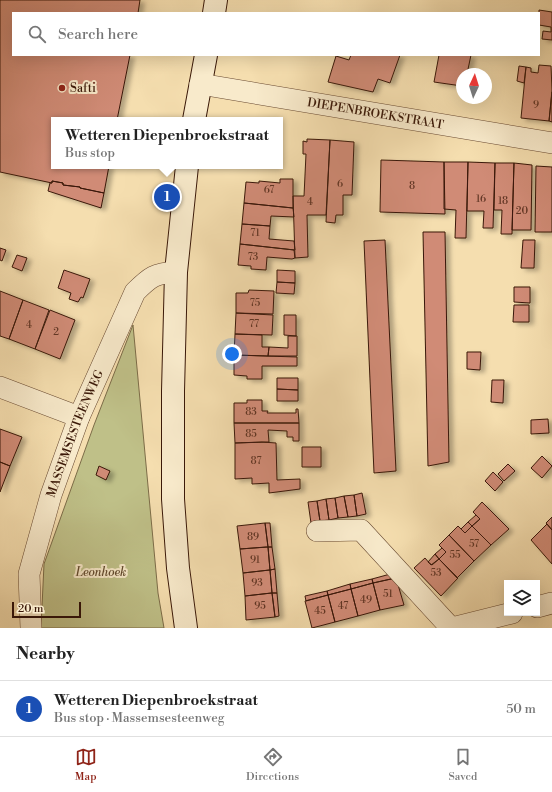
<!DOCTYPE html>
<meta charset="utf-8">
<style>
:root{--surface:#fff;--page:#f6f6f6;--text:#222;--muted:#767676;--line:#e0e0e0;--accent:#8f2418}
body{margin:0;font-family:"Libre Bodoni",serif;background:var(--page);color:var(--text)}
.controls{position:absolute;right:12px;bottom:12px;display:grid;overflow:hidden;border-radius:0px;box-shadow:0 4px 16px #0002}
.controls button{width:36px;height:36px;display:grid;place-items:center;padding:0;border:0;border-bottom:1px solid var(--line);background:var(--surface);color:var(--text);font:20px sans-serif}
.compass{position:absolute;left:456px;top:68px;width:36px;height:36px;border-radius:50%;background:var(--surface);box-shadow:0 4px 16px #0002;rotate:4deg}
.scale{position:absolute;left:12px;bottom:10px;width:69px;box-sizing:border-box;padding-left:4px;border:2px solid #3a1808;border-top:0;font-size:11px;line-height:14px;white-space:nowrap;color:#3a1808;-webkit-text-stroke:3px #f8eacb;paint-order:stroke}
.you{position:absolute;left:232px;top:354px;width:14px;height:14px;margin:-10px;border:3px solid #fff;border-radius:50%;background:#1a73e8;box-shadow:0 0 0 6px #1a73e833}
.badge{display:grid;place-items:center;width:26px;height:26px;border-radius:50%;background:var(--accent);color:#fff;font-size:13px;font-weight:700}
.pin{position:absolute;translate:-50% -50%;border:2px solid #fff;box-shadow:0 1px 4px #0006}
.popup{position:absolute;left:51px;top:117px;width:232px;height:52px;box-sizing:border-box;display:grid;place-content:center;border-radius:0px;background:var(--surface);filter:drop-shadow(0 1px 3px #0005);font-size:13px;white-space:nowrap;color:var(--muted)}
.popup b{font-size:15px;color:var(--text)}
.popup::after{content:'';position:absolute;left:50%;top:100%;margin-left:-8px;border:8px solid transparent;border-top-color:var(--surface)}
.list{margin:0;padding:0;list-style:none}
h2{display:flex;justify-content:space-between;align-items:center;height:52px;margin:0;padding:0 16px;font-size:17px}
h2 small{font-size:13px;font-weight:400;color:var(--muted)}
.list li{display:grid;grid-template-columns:26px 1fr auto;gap:12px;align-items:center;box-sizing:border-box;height:56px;padding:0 16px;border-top:1px solid var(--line)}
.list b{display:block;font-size:15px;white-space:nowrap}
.list p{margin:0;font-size:13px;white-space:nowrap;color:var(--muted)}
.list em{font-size:13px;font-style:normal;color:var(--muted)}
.icon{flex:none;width:22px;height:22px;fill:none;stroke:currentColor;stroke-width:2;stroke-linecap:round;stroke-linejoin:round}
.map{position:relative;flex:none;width:552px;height:628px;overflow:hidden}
.search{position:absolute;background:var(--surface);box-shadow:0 4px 16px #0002;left:12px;right:12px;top:12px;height:44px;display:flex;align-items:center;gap:10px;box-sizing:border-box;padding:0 14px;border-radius:0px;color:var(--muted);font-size:15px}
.sheet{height:108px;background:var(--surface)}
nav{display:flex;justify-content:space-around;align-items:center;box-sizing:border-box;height:56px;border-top:1px solid var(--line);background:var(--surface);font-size:11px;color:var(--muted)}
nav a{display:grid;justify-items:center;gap:2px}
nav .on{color:var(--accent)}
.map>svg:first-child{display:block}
</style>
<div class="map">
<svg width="552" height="628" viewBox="0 0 552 628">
<defs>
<filter id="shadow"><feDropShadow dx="4.5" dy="2.5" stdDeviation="2" flood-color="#0004"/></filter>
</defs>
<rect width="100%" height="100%" fill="#f5deaf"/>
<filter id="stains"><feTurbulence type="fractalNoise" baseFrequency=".005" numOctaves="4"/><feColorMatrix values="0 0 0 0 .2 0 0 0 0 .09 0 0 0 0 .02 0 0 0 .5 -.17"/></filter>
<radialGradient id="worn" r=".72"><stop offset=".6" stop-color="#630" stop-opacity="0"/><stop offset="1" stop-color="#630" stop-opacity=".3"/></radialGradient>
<!-- green -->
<path fill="#bfc088" stroke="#7c6c48" d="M 133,325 L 158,593 L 164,628 L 41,628 L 44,564 L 94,425 Z"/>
<!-- building -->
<path fill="#d08b76" stroke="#3a1808" filter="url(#shadow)" d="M 0,0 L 140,0 L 138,13 L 13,13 L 13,55 L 130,55 L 117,120 L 54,120 L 54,166 L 109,166 L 104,193 L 80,188 L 80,187 L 63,185 L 63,183 L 52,181 L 52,183 L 0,172 Z
M 539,10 L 552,12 L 552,40 L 542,39 L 543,31 L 551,32 L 551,27 L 539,25 Z
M 351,55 L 400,55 L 390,83 L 378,79 L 373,92 L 328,82 L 336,56 L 349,60 Z
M 439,55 L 471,55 L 467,74 L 462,74 L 462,86 L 434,82 Z
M 539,65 L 551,66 L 552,90 L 549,121 L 521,118 L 526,67 L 531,68 L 531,72 L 538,73 Z
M 519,66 L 526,67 L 524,83 L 517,81 Z
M 552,92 L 552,122 L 549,121 Z
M 307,139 L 330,140 L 326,215 L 307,215 L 308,257 L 295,258 L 293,196 L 304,196 L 306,154 L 303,154 L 303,141 L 307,142 Z
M 330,140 L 354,142 L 352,195 L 343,195 L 343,215 L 336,215 L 335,223 L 326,222 Z
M 381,160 L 444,162 L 445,214 L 380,212 Z
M 444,162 L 468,162 L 466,238 L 455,238 L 456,210 L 444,209 Z
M 468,162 L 495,163 L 493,228 L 483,228 L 484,211 L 467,211 Z
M 495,163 L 514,163 L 512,234 L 501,234 L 502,210 L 494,210 Z
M 514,163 L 532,165 L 531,230 L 512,230 Z
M 536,166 L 552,167 L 552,232 L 535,232 Z
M 280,179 L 293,179 L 293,208 L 244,203 L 246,182 L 259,183 L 259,181 L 280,183 Z
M 52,181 L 63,183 L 63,185 L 80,187 L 80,188 L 104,193 L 101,208 L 48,191 L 50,183 L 52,183 Z
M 244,203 L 293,208 L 294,217 L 271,216 L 270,226 L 242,224 Z
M 242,224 L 270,226 L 269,239 L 294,241 L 295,250 L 240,244 Z
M 423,232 L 445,232 L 449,462 L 428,466 Z
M 385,240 L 396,471 L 374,473 L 364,241 Z
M 523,240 L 535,240 L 534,268 L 521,268 Z
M 240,244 L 294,250 L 295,258 L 292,259 L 267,257 L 266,270 L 251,269 L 251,266 L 238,265 Z
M 0,248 L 6,250 L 2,261 L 0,260 Z
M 17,255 L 27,258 L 22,271 L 12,267 Z
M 64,270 L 90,279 L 83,298 L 81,297 L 78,302 L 69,299 L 71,293 L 58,288 Z
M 277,270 L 295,271 L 295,283 L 277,282 Z
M 277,282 L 295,283 L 294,294 L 276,293 Z
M 514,287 L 530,287 L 530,303 L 514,302 Z
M 249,290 L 274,291 L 273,314 L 236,313 L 236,293 L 248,293 Z
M 0,291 L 23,300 L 9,339 L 0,336 Z
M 23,300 L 49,310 L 35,349 L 9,339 Z
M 514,305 L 529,305 L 529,322 L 513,322 Z
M 50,310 L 75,320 L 60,359 L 35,349 Z
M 236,313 L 273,315 L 272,335 L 235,334 Z
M 284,315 L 296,315 L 296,336 L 284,335 Z
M 235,334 L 262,335 L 262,347 L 269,347 L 268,356 L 234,355 Z
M 288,336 L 297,336 L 297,356 L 268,356 L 269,347 L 288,348 Z
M 467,352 L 481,352 L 480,370 L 467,369 Z
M 234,355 L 297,357 L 297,366 L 262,366 L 262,379 L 247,379 L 247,376 L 234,375 Z
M 277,378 L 298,378 L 298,390 L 277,389 Z
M 492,380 L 504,380 L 503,403 L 491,402 Z
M 277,389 L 298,390 L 298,401 L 277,401 Z
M 247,400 L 262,400 L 262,411 L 268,411 L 267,413 L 296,413 L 296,409 L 298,409 L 299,423 L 234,423 L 234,403 L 247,403 Z
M 548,419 L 549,433 L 531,434 L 531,420 Z
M 234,423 L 299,423 L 299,441 L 293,441 L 293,437 L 287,437 L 287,431 L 268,430 L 269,442 L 235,443 Z
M 0,429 L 22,437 L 10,466 L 0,462 Z
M 262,442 L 276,443 L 277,480 L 300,479 L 300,489 L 269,493 L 269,483 L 252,484 L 252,478 L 235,479 L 235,443 Z
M 302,447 L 321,447 L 321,467 L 302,467 Z
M 542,456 L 552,466 L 542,478 L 531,468 Z
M 0,462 L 10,466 L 0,492 Z
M 508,464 L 515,471 L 504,481 L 498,474 Z
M 99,466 L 110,471 L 106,480 L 96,475 Z
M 493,472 L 503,482 L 495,491 L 485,481 Z
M 362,493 L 366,514 L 357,516 L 354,495 Z
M 354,495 L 357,516 L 348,517 L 344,496 Z
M 344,496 L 348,517 L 338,518 L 335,498 Z
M 335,498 L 338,518 L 329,520 L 326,499 Z
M 326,499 L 329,520 L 320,521 L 317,501 Z
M 317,501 L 320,521 L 311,523 L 308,502 Z
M 482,502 L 509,529 L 491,545 L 472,526 L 480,519 L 473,512 Z
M 476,515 L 480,519 L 472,526 L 468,522 Z
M 552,517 L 552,530 L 546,523 Z
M 468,522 L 472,526 L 465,533 L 461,529 Z
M 468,522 L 472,526 L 465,533 L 461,529 Z
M 265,523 L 268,547 L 240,549 L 237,526 Z
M 265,523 L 270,523 L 272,547 L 268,547 Z
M 547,524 L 552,530 L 552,564 L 531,540 Z
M 458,526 L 465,533 L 472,526 L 491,545 L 474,561 L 449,535 Z
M 449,535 L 474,561 L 457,578 L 439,559 L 446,552 L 439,545 Z
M 266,547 L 268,547 L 270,570 L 243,573 L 240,549 Z
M 268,547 L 272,547 L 275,569 L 270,570 Z
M 442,548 L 446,552 L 439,559 L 435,554 Z
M 435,554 L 439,559 L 432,565 L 428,562 Z
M 425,558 L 431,565 L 439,559 L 458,578 L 441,596 L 414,568 Z
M 275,569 L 277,593 L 272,593 L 270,570 Z
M 269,570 L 270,570 L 272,593 L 245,596 L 243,573 Z
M 394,573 L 395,578 L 373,583 L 372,579 Z
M 396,578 L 404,605 L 380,610 L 373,583 Z
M 372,579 L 373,583 L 351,589 L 350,584 Z
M 373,583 L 380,610 L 358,616 L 351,589 Z
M 350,584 L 351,589 L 328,595 L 327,591 Z
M 351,589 L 358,616 L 335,622 L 328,595 Z
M 327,591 L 328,595 L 306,601 L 305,596 Z
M 271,593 L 272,593 L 275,617 L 246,620 L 245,596 Z
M 272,593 L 277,593 L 279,616 L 275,617 Z
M 328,595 L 335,622 L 312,628 L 305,601 Z"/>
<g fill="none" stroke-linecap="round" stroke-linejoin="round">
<!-- street casing -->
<g stroke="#694a32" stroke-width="22">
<g id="street">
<path id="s1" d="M 200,84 L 552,143"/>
<path d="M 0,387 L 79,417"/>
<path d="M 317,531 L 361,530 L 451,628"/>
<path d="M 537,607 L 552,603"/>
<path id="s2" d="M 31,628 L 29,574 L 51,495 L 79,417 L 135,292 C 150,277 155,273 176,272"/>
<path d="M 452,628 L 512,613"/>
</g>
</g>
<!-- secondary casing -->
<g stroke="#3a1808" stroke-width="24">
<path id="secondary" d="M 214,13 L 216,0
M 194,120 L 206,55
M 186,628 L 178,568 L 173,499 L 173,391 L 176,272 L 187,166"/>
</g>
<!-- street -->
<use href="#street" stroke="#f8eacb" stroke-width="21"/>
<!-- secondary -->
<use href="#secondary" stroke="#f8eacb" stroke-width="22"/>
</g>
<!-- markers -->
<circle fill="#8f2418" stroke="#f8eacb" stroke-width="1.5" cx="62" cy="88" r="4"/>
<g text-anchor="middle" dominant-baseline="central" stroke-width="4" stroke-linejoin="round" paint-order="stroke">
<!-- number labels -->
<g font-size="10" fill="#603524">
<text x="536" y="105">9</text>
<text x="340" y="184">6</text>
<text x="412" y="186">8</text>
<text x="269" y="190">67</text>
<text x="481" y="199">16</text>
<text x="503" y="201">18</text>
<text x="310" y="202">4</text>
<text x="522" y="211">20</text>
<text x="255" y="233">71</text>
<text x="253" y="257">73</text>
<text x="255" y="303">75</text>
<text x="254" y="324">77</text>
<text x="29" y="325">4</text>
<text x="56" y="332">2</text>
<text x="251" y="412">83</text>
<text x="251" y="434">85</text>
<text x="256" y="461">87</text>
<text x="253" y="537">89</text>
<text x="474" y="544">57</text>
<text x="455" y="555">55</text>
<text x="255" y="560">91</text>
<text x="436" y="573">53</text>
<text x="257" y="583">93</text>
<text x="388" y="594">51</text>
<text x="366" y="600">49</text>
<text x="260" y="606">95</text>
<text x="343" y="606">47</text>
<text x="320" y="611">45</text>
</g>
<!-- poi labels -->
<g font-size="12" fill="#3a1808" stroke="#f8eacb" text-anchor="start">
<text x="70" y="88">Safti</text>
</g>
<!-- street labels -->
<g font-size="12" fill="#3a1808" stroke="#f8eacb">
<text stroke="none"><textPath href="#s1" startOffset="178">DIEPENBROEKSTRAAT</textPath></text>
<text stroke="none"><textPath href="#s2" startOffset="202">MASSEMSESTEENWEG</textPath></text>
</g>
<!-- park labels -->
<g font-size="12" font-style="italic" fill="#624a2e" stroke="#f8eacb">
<text x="101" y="572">Leonhoek</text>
</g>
</g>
<rect width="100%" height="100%" filter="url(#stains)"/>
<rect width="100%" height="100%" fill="url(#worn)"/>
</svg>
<div class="controls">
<button><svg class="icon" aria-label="layers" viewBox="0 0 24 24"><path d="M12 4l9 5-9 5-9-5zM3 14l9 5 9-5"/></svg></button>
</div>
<svg class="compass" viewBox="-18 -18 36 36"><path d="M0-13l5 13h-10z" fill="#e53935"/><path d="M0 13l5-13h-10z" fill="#767676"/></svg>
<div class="scale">20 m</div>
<div class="you"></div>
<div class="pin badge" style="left:167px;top:197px;background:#1a4fb4">1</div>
<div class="popup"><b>Wetteren Diepenbroekstraat</b>Bus stop</div>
<div class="search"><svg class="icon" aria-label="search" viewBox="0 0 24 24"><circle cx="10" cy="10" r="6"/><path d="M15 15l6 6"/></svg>Search here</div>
</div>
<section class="sheet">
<h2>Nearby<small></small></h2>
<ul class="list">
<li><span class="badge" style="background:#1a4fb4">1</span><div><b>Wetteren Diepenbroekstraat</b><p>Bus stop · Massemsesteenweg</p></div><em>50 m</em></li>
</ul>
</section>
<nav>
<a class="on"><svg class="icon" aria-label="map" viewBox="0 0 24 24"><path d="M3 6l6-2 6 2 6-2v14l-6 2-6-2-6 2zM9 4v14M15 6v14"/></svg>Map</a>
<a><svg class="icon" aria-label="directions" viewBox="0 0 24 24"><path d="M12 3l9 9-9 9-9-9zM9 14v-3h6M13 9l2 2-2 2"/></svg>Directions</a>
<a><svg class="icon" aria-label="saved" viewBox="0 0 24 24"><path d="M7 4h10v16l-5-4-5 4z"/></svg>Saved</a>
</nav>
